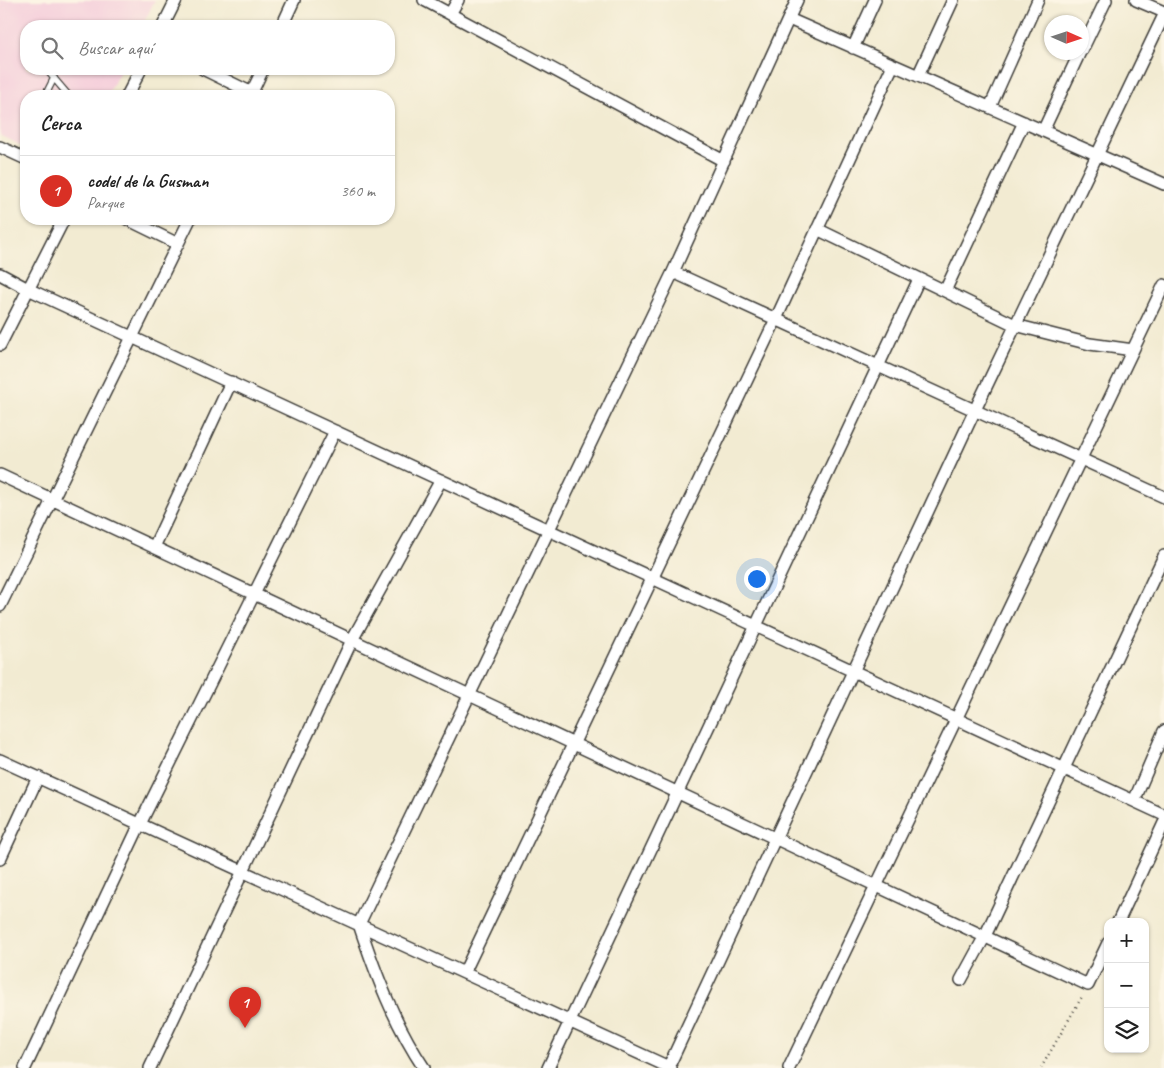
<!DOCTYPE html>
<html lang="es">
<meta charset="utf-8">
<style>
:root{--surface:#fff;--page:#f2f2f2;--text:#222;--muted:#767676;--line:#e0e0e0;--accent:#d93025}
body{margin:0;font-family:Caveat,sans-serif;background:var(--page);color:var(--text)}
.controls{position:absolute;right:15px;bottom:15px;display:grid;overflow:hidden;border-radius:10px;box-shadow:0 1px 4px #0004}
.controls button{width:45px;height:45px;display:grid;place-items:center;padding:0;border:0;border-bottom:1px solid var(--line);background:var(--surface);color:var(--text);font:25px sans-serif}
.compass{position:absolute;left:1044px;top:15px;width:45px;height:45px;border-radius:50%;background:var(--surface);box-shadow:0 1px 4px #0004;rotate:93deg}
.you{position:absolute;left:756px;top:578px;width:18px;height:18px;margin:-12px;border:4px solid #fff;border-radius:50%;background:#1a73e8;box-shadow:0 0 0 8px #1a73e833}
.badge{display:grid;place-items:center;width:32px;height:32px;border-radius:50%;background:var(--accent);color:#fff;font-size:16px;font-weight:700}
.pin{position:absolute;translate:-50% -41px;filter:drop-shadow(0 1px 2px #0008)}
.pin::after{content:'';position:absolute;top:26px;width:18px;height:15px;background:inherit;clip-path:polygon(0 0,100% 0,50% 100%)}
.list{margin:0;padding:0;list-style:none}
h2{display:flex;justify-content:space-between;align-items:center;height:65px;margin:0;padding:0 20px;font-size:21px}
h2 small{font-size:16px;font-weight:400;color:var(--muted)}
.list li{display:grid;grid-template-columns:32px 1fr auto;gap:15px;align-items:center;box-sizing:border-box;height:70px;padding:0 20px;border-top:1px solid var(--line)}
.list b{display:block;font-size:19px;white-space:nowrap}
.list p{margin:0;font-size:16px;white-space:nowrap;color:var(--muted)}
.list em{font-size:16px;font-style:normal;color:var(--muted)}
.icon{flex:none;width:28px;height:28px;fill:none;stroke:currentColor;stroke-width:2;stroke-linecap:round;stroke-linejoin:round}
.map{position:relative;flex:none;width:1164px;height:1068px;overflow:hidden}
.search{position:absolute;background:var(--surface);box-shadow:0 1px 4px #0004;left:20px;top:20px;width:375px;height:55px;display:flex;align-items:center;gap:12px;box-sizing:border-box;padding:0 18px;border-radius:20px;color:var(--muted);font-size:19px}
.panel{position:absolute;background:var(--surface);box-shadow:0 1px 4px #0004;left:20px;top:90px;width:375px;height:135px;border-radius:20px}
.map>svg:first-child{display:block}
</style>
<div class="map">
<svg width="1164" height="1068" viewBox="0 0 1164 1068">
<rect width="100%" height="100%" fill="#fcf5e5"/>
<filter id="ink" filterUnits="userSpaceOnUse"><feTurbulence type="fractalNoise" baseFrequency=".02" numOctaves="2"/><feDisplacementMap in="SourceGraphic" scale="10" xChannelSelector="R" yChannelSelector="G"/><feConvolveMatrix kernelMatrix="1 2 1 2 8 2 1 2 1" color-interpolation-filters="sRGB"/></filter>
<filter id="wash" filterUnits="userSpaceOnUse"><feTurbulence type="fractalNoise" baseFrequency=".0096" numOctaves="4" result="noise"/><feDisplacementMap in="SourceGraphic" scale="20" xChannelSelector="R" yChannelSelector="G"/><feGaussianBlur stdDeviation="1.12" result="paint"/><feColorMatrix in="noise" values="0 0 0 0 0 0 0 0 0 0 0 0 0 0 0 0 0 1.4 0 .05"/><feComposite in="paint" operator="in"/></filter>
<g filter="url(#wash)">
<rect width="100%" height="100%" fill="#f2ebd2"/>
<!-- built -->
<path fill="#f5cfdb" d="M 0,0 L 155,0 L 142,26 L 26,26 L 26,69 L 121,69 L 107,96 L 26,96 L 26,148 L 0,135 Z"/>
</g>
<g filter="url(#ink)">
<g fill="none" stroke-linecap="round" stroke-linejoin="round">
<!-- lane casing -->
<g stroke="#3c3b37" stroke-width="8">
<path id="lane" d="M 46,69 L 69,96
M 45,96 L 54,78"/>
</g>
<!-- street casing -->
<g stroke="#3c3b37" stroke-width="14">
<path id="street" d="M 424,0 L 724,161
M 1136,0 L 1164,12
M 450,14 L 458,0
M 789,19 L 1164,184
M 163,26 L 176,0
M 282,26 L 294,0
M 853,48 L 875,0
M 1082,50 L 1106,0
M 203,69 L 252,93
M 918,76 L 953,0
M 127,96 L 141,69
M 250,96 L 263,69
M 990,107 L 1038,0
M 1043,131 L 1080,52
M 0,147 L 26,159
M 127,219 L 178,244
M 817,229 L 1015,325 L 1090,344 L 1133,350
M 673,272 L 1164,497
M 0,274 L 28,289 L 1164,815
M 945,291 L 1024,122
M 0,345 L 64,219
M 0,475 L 1088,985 L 1108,943
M 154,547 L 231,382
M 0,606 L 190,219
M 0,760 L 671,1068
M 1134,801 L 1164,731
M 0,859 L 38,777
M 1118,922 L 1164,823
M 464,973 L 776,319 L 893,65
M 961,980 L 985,936 L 1164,556
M 25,1068 L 140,824 L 335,431
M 150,1068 L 352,640 L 441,480
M 424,1068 C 394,1023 376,975 359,924 L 673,272 L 797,0
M 548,1068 L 919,279
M 668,1068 L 975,410 L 1164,15
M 789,1068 L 1164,285"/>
</g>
<!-- path -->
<path stroke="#3c3b37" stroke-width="2.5" stroke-dasharray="1 4" stroke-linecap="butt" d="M 1041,1068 L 1083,995"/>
<!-- lane -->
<use href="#lane" stroke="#fff" stroke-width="5.5"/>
<!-- street -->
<use href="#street" stroke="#fff" stroke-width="11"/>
</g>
</g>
</svg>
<div class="controls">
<button>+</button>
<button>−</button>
<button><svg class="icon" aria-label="layers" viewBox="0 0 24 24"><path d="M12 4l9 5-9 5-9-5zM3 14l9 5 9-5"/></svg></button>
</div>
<svg class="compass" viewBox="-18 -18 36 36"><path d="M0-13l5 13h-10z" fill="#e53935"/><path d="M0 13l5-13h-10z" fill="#767676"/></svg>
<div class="you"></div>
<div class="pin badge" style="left:245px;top:1028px">1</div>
<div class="search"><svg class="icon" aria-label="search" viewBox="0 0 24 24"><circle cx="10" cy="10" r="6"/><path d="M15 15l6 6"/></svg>Buscar aquí</div>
<section class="panel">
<h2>Cerca<small></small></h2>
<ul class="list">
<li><span class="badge">1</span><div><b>codel de la Gusman</b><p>Parque</p></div><em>360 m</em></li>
</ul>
</section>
</div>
